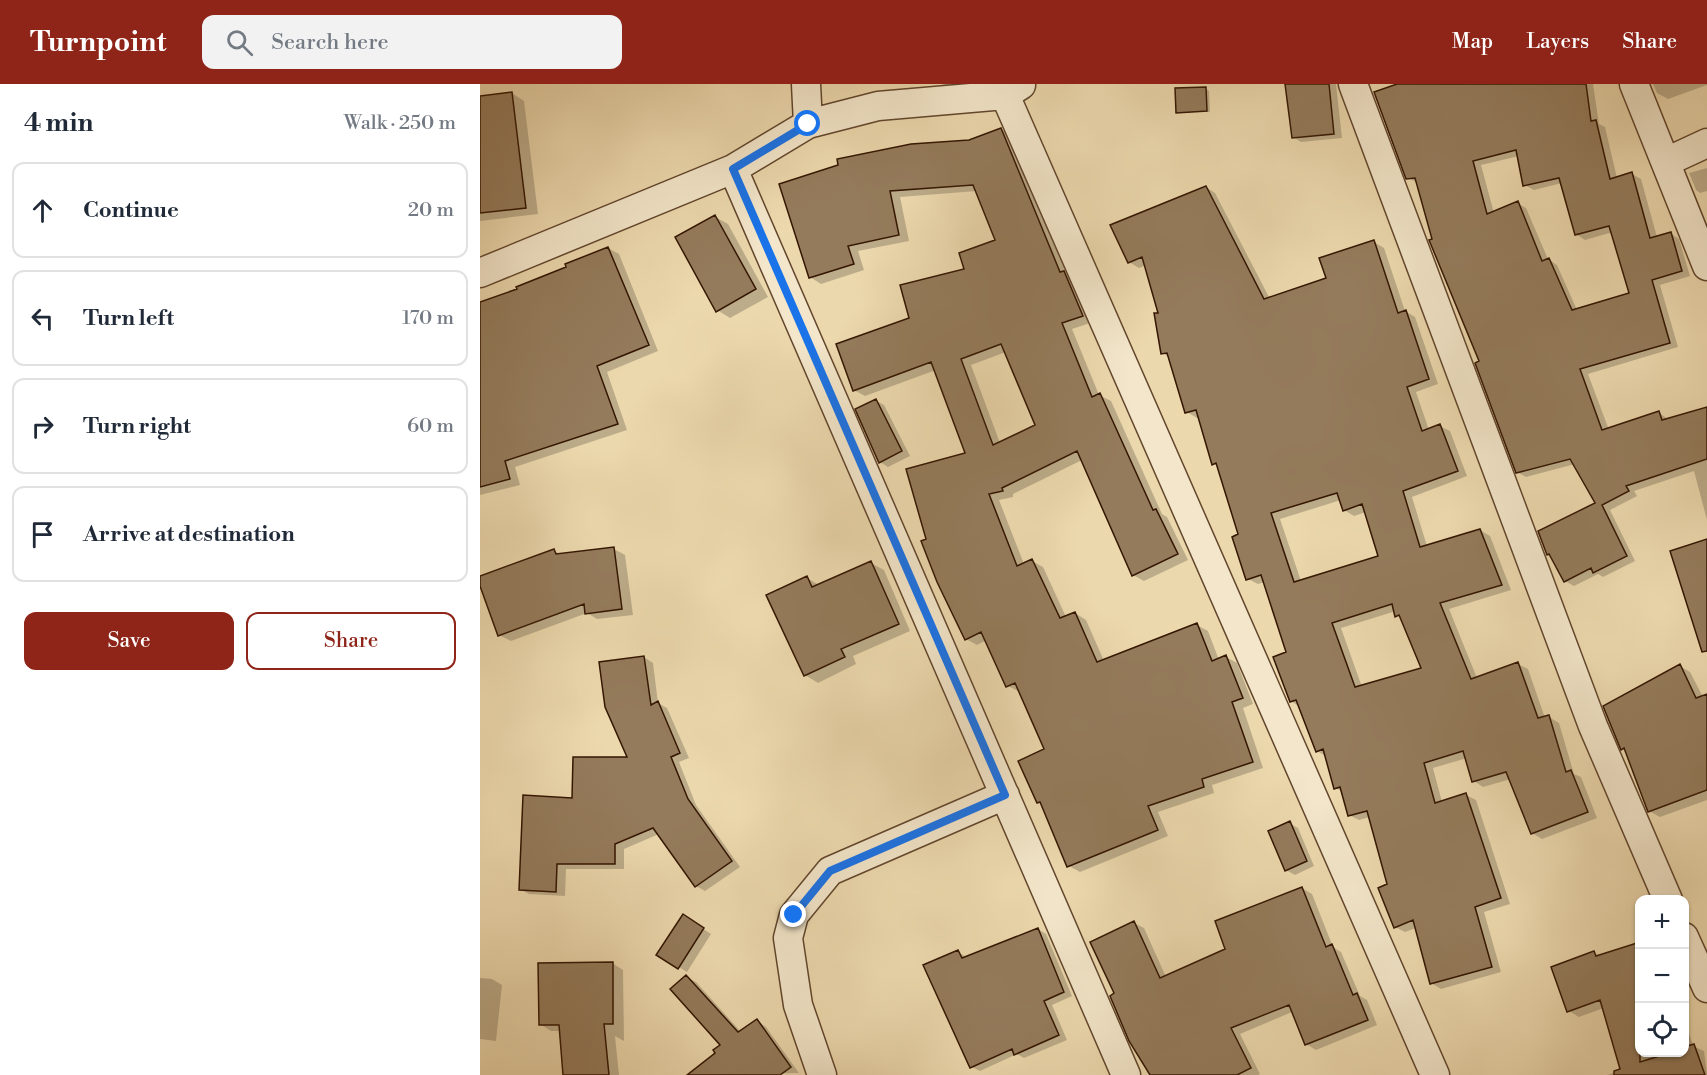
<!DOCTYPE html>
<meta charset="utf-8">
<style>
:root{--surface:#fff;--page:#f2f2f3;--text:#1f2937;--muted:#747a83;--line:#e0e1e3;--accent:#8f2418}
body{margin:0;font-family:"Libre Bodoni",serif;background:var(--page);color:var(--text)}
.controls{position:absolute;right:18px;bottom:18px;display:grid;overflow:hidden;border-radius:12px;box-shadow:0 2px 4px #0004}
.controls button{width:54px;height:54px;display:grid;place-items:center;padding:0;border:0;border-bottom:2px solid var(--line);background:var(--surface);color:var(--text);font:30px sans-serif}
.stop{position:absolute;width:18px;height:18px;margin:-14px;border:4px solid #1a73e8;border-radius:50%;background:#fff}
.stop.end{background:#1a73e8;border-color:#fff;box-shadow:0 2px 6px #0008}
.list{margin:0;padding:0;list-style:none}
h2{display:flex;justify-content:space-between;align-items:center;height:78px;margin:0;padding:0 24px;font-size:26px}
h2 small{font-size:20px;font-weight:400;color:var(--muted)}
.list li{display:grid;grid-template-columns:39px 1fr auto;gap:18px;align-items:center;box-sizing:border-box;height:96px;margin:0 12px 12px;padding:0 12px;border:2px solid var(--line);border-radius:12px}
.list b{display:block;font-size:22px;white-space:nowrap}
.list em{font-size:20px;font-style:normal;color:var(--muted)}
.actions{display:flex;gap:12px;padding:18px 24px}
.actions a{flex:1;padding:14px 0;border:2px solid var(--accent);border-radius:12px;text-align:center;font-size:21px;color:var(--accent)}
.actions .main{background:var(--accent);color:#fff}
.icon{flex:none;width:33px;height:33px;fill:none;stroke:currentColor;stroke-width:2;stroke-linecap:round;stroke-linejoin:round}
.map{position:relative;flex:none;width:1227px;height:991px;overflow:hidden}
header{display:flex;align-items:center;gap:36px;box-sizing:border-box;height:84px;padding:0 30px;background:var(--accent);color:#fff}
header strong{font-size:28px}
nav{display:flex;gap:33px;margin-inline-start:auto;font-size:21px}
.search{width:420px;height:54px;background:var(--page);display:flex;align-items:center;gap:15px;box-sizing:border-box;padding:0 21px;border-radius:12px;color:var(--muted);font-size:22px}
main{display:flex}
aside{flex:1;background:var(--surface)}
.map>svg:first-child{display:block}
</style>
<header>
<strong>Turnpoint</strong>
<div class="search"><svg class="icon" aria-label="search" viewBox="0 0 24 24"><circle cx="10" cy="10" r="6"/><path d="M15 15l6 6"/></svg>Search here</div>
<nav><a>Map</a><a>Layers</a><a>Share</a></nav>
</header>
<main>
<aside>
<h2>4 min<small>Walk · 250 m</small></h2>
<ul class="list">
<li><svg class="icon" aria-label="ahead" viewBox="0 0 24 24"><path d="M12 20V5M6 11l6-6 6 6"/></svg><div><b>Continue</b></div><em>20 m</em></li>
<li><svg class="icon" aria-label="left" viewBox="0 0 24 24"><path d="M17 20v-9H6M10 6l-5 5 5 5"/></svg><div><b>Turn left</b></div><em>170 m</em></li>
<li><svg class="icon" aria-label="right" viewBox="0 0 24 24"><path d="M7 20v-9h11M14 6l5 5-5 5"/></svg><div><b>Turn right</b></div><em>60 m</em></li>
<li><svg class="icon" aria-label="arrive" viewBox="0 0 24 24"><path d="M6 21V4h12l-3 4 3 4H6"/></svg><div><b>Arrive at destination</b></div></li>
</ul>
<div class="actions"><a class="main">Save</a><a>Share</a></div>
</aside>
<div class="map">
<svg width="1227" height="991" viewBox="0 0 1227 991">
<rect width="100%" height="100%" fill="#ecd8ad"/>
<filter id="stains"><feTurbulence type="fractalNoise" baseFrequency=".00333" numOctaves="4"/><feColorMatrix values="0 0 0 0 .2 0 0 0 0 .09 0 0 0 0 .02 0 0 0 .5 -.17"/></filter>
<radialGradient id="worn" r=".72"><stop offset=".6" stop-color="#630" stop-opacity="0"/><stop offset="1" stop-color="#630" stop-opacity=".3"/></radialGradient>
<!-- shadow -->
<path fill="#0003" fill-rule="evenodd" d="M 462,0 L 493,0 L 469,4 Z
M 807,0 L 856,0 L 862,54 L 821,58 L 813,53 Z
M 922,0 L 1113,0 L 1119,40 L 1125,43 L 1137,94 L 1152,90 L 1161,95 L 1177,153 L 1190,149 L 1199,155 L 1210,192 L 1180,201 L 1198,263 L 1108,290 L 1129,346 L 1179,329 L 1188,335 L 1227,325 L 1227,436 L 1214,387 L 1154,407 L 1157,412 L 1130,426 L 1155,477 L 1123,493 L 1118,490 L 1094,502 L 1085,497 L 1072,472 L 1068,470 L 1117,420 L 1095,380 L 1046,393 L 1037,388 L 1001,278 L 953,156 L 938,99 L 928,94 ZM 1039,72 L 1045,101 L 1054,106 L 1082,99 L 1096,150 L 1105,156 L 1133,148 L 1151,210 L 1097,226 L 1077,181 L 1068,175 L 1046,124 L 1037,119 L 1014,129 L 1001,81 Z
M 1173,0 L 1227,0 L 1227,1 L 1188,15 L 1177,9 Z
M 725,4 L 729,7 L 730,28 L 698,28 Z
M 32,9 L 44,17 L 58,130 L 0,137 L 0,13 Z
M 521,45 L 532,52 L 588,191 L 595,195 L 613,238 L 592,245 L 619,311 L 631,317 L 682,430 L 687,433 L 708,476 L 664,497 L 653,491 L 602,376 L 533,410 L 533,413 L 519,416 L 544,480 L 552,477 L 563,483 L 586,533 L 595,529 L 606,536 L 624,577 L 717,541 L 728,547 L 739,576 L 746,573 L 757,579 L 773,620 L 763,624 L 783,684 L 732,701 L 734,709 L 678,728 L 688,752 L 600,788 L 589,782 L 563,720 L 558,718 L 566,666 L 540,608 L 528,602 L 507,556 L 497,561 L 486,555 L 447,456 L 487,370 L 456,286 L 385,312 L 374,306 L 430,235 L 517,157 L 497,107 L 420,113 L 429,157 L 378,167 L 384,186 L 341,200 L 330,193 L 301,101 L 489,58 ZM 526,268 L 557,341 L 520,359 L 491,281 Z
M 1227,84 L 1227,107 L 1220,109 L 1216,106 L 1209,89 Z
M 726,103 L 735,109 L 790,215 L 848,195 L 894,158 L 904,164 L 925,227 L 935,233 L 958,300 L 936,308 L 949,346 L 960,342 L 970,347 L 987,392 L 932,413 L 947,462 L 1000,446 L 1010,452 L 1031,506 L 969,525 L 997,594 L 1038,580 L 1048,585 L 1065,634 L 1069,633 L 1079,639 L 1094,690 L 1101,693 L 1117,734 L 1062,755 L 1052,749 L 1031,695 L 1003,703 L 994,697 L 987,674 L 953,684 L 962,718 L 986,711 L 996,716 L 1030,820 L 1004,828 L 1021,888 L 961,905 L 951,899 L 936,844 L 925,848 L 915,843 L 909,801 L 890,733 L 879,736 L 869,731 L 863,708 L 856,704 L 847,673 L 837,667 L 820,623 L 811,617 L 808,569 L 785,498 L 778,500 L 768,495 L 760,451 L 739,382 L 734,380 L 720,333 L 717,334 L 707,328 L 690,274 L 683,269 L 680,230 L 666,181 L 659,184 L 649,178 ZM 861,416 L 864,426 L 874,432 L 886,428 L 900,473 L 821,497 L 800,435 ZM 916,527 L 923,535 L 943,585 L 882,603 L 861,544 Z
M 235,133 L 248,140 L 288,213 L 250,234 L 237,226 Z
M 128,164 L 139,170 L 178,267 L 127,288 L 147,346 L 35,383 L 40,401 L 0,411 L 0,219 L 39,206 Z
M 396,317 L 404,321 L 430,372 L 408,383 L 400,378 Z
M 134,465 L 145,471 L 153,531 L 117,535 L 107,529 L 31,557 L 19,551 L 0,494 L 74,467 L 82,471 Z
M 391,479 L 404,486 L 430,547 L 373,572 L 376,580 L 338,599 L 325,591 L 327,494 L 339,501 Z
M 164,573 L 173,579 L 178,619 L 187,624 L 209,674 L 199,678 L 216,721 L 260,783 L 225,807 L 216,802 L 179,750 L 144,765 L 144,785 L 86,785 L 85,812 L 49,810 L 40,805 L 94,715 L 149,675 Z
M 1200,582 L 1210,588 L 1223,613 L 1227,611 L 1227,716 L 1180,733 L 1169,727 L 1147,667 L 1142,665 Z
M 809,739 L 818,744 L 834,782 L 815,791 L 806,786 Z
M 822,804 L 832,810 L 853,863 L 861,868 L 880,912 L 887,916 L 897,941 L 836,966 L 826,960 L 812,928 L 760,950 L 780,990 L 778,991 L 671,991 L 636,910 L 654,839 L 664,844 L 686,893 L 747,866 Z
M 211,837 L 231,850 L 207,888 L 199,883 Z
M 558,845 L 566,850 L 592,912 L 572,921 L 587,956 L 544,974 L 537,970 L 500,987 L 492,983 L 478,868 L 486,873 Z
M 1114,869 L 1120,873 L 1160,968 L 1204,968 L 1204,932 L 1213,962 L 1224,967 L 1227,991 L 1127,991 L 1142,986 L 1124,924 L 1099,933 L 1089,927 Z
M 132,879 L 143,886 L 144,957 L 135,952 L 139,991 L 85,991 L 81,947 L 71,947 L 60,940 Z
M 206,893 L 216,898 L 261,948 L 277,937 L 286,943 L 319,989 L 209,991 L 238,970 L 242,961 Z
M 0,894 L 12,895 L 22,901 L 16,957 L 0,955 Z"/>
<!-- building -->
<path fill="#947b5b" stroke="#341602" stroke-width="1.5" fill-rule="evenodd" d="M 805,0 L 849,0 L 854,50 L 812,54 Z
M 917,0 L 1106,0 L 1111,37 L 1116,36 L 1130,95 L 1152,88 L 1170,154 L 1191,148 L 1202,187 L 1172,196 L 1190,259 L 1100,285 L 1122,346 L 1179,327 L 1182,336 L 1227,323 L 1227,375 L 1146,402 L 1149,407 L 1122,421 L 1147,472 L 1113,489 L 1111,484 L 1084,498 L 1069,470 L 1067,471 L 1058,447 L 1115,419 L 1090,375 L 1036,389 L 995,279 L 999,277 L 949,156 L 952,155 L 935,94 L 926,95 L 894,8 ZM 1036,66 L 1043,102 L 1079,94 L 1095,151 L 1129,142 L 1149,209 L 1092,226 L 1069,174 L 1062,177 L 1038,117 L 1007,130 L 993,77 Z
M 726,3 L 727,27 L 696,29 L 695,4 Z
M 32,8 L 46,124 L 0,129 L 0,12 Z
M 521,44 L 580,188 L 584,187 L 603,232 L 582,239 L 612,313 L 620,309 L 673,426 L 676,425 L 698,470 L 652,492 L 597,367 L 522,404 L 523,407 L 509,410 L 537,482 L 552,475 L 580,534 L 595,528 L 617,578 L 717,539 L 732,577 L 746,571 L 763,614 L 752,618 L 773,678 L 722,695 L 724,703 L 668,722 L 678,746 L 587,783 L 560,718 L 557,719 L 538,677 L 564,665 L 535,599 L 526,603 L 501,548 L 485,556 L 457,498 L 441,457 L 446,455 L 426,385 L 485,369 L 451,278 L 373,307 L 356,260 L 429,234 L 420,201 L 484,185 L 479,169 L 515,156 L 493,101 L 410,107 L 419,151 L 368,162 L 374,180 L 329,194 L 299,100 L 358,81 L 357,75 L 431,60 L 489,56 ZM 521,260 L 555,341 L 513,361 L 481,275 Z
M 726,102 L 784,215 L 846,194 L 839,174 L 894,156 L 918,229 L 926,226 L 949,295 L 927,303 L 942,347 L 960,340 L 978,387 L 923,407 L 940,463 L 1000,445 L 1022,501 L 960,519 L 991,595 L 1038,578 L 1058,634 L 1069,631 L 1086,688 L 1091,686 L 1108,728 L 1051,750 L 1026,688 L 992,698 L 983,667 L 944,679 L 955,719 L 986,709 L 1021,814 L 995,823 L 1012,883 L 950,900 L 933,836 L 914,844 L 898,804 L 907,800 L 887,727 L 868,732 L 860,703 L 854,705 L 843,665 L 836,668 L 816,616 L 810,618 L 793,573 L 806,568 L 781,491 L 766,496 L 752,453 L 758,450 L 736,379 L 732,381 L 716,326 L 705,329 L 687,269 L 681,270 L 674,229 L 678,229 L 662,173 L 648,179 L 630,141 ZM 857,409 L 863,427 L 882,420 L 898,472 L 814,498 L 791,429 ZM 912,520 L 915,533 L 919,531 L 941,584 L 875,603 L 852,539 Z
M 235,131 L 276,205 L 236,228 L 195,153 Z
M 128,163 L 169,261 L 117,282 L 138,340 L 25,377 L 30,395 L 0,403 L 0,218 L 37,205 L 36,203 L 86,183 L 85,180 Z
M 396,315 L 422,367 L 399,379 L 375,325 Z
M 1227,455 L 1227,567 L 1222,568 L 1190,467 Z
M 134,463 L 142,525 L 105,530 L 104,520 L 18,552 L 0,502 L 0,492 L 74,465 L 76,470 Z
M 391,477 L 419,540 L 361,565 L 365,573 L 324,592 L 286,511 L 327,492 L 332,503 Z
M 164,572 L 171,621 L 178,617 L 200,669 L 191,673 L 208,715 L 252,777 L 215,803 L 173,744 L 135,760 L 135,780 L 77,780 L 76,808 L 39,806 L 43,711 L 92,714 L 93,673 L 147,673 L 125,623 L 119,578 Z
M 1200,580 L 1216,614 L 1227,610 L 1227,706 L 1168,728 L 1144,664 L 1141,666 L 1123,622 Z
M 810,737 L 827,777 L 805,787 L 788,747 Z
M 822,803 L 846,863 L 852,860 L 873,911 L 877,909 L 888,936 L 825,961 L 809,921 L 751,944 L 771,984 L 757,991 L 670,991 L 649,957 L 630,912 L 634,909 L 610,858 L 654,837 L 680,894 L 745,865 L 735,837 Z
M 203,830 L 224,844 L 198,885 L 176,871 Z
M 558,844 L 584,908 L 564,917 L 579,951 L 534,971 L 532,965 L 490,984 L 443,881 L 478,866 L 482,874 Z
M 1160,858 L 1160,978 L 1189,969 L 1204,969 L 1204,963 L 1214,960 L 1225,991 L 1134,991 L 1134,987 L 1140,985 L 1120,916 L 1087,928 L 1071,883 L 1114,867 L 1116,872 Z
M 133,878 L 133,940 L 124,940 L 129,991 L 83,991 L 79,941 L 59,941 L 58,879 Z
M 206,891 L 258,948 L 277,935 L 311,983 L 300,991 L 207,991 L 235,969 L 233,966 L 240,961 L 190,905 Z"/>
<g fill="none" stroke-linecap="round" stroke-linejoin="round">
<!-- street casing -->
<g stroke="#62462d" stroke-width="31">
<path id="street" d="M 326,0 L 328,40
M 873,0 L 1113,642 L 1188,816
M 1154,0 L 1227,182
M 525,11 L 955,991
M 1186,78 L 1227,59
M 253,85 L 646,991
M 0,189 L 253,85 L 328,40 L 398,22 L 525,11 L 541,1
M 1204,853 L 1227,904
M 342,991 L 318,921 L 308,854 L 314,831 L 350,787 L 525,711"/>
</g>
<!-- street -->
<use href="#street" stroke="#f3e6ca" stroke-width="28"/>
</g>
<g fill="none" stroke-linecap="round" stroke-linejoin="round">
<!-- route -->
<path stroke="#1a73e8" stroke-width="8" d="M 314,831 L 350,787 L 525,711 L 253,85 L 328,40"/>
</g>
<rect width="100%" height="100%" filter="url(#stains)"/>
<rect width="100%" height="100%" fill="url(#worn)"/>
</svg>
<div class="controls">
<button>+</button>
<button>−</button>
<button><svg class="icon" aria-label="locate" viewBox="0 0 24 24"><circle cx="12" cy="12" r="6"/><path d="M12 2v4M12 18v4M2 12h4M18 12h4"/></svg></button>
</div>
<div class="stop" style="left:328px;top:40px"></div>
<div class="stop end" style="left:314px;top:831px"></div>
</div>
</main>
